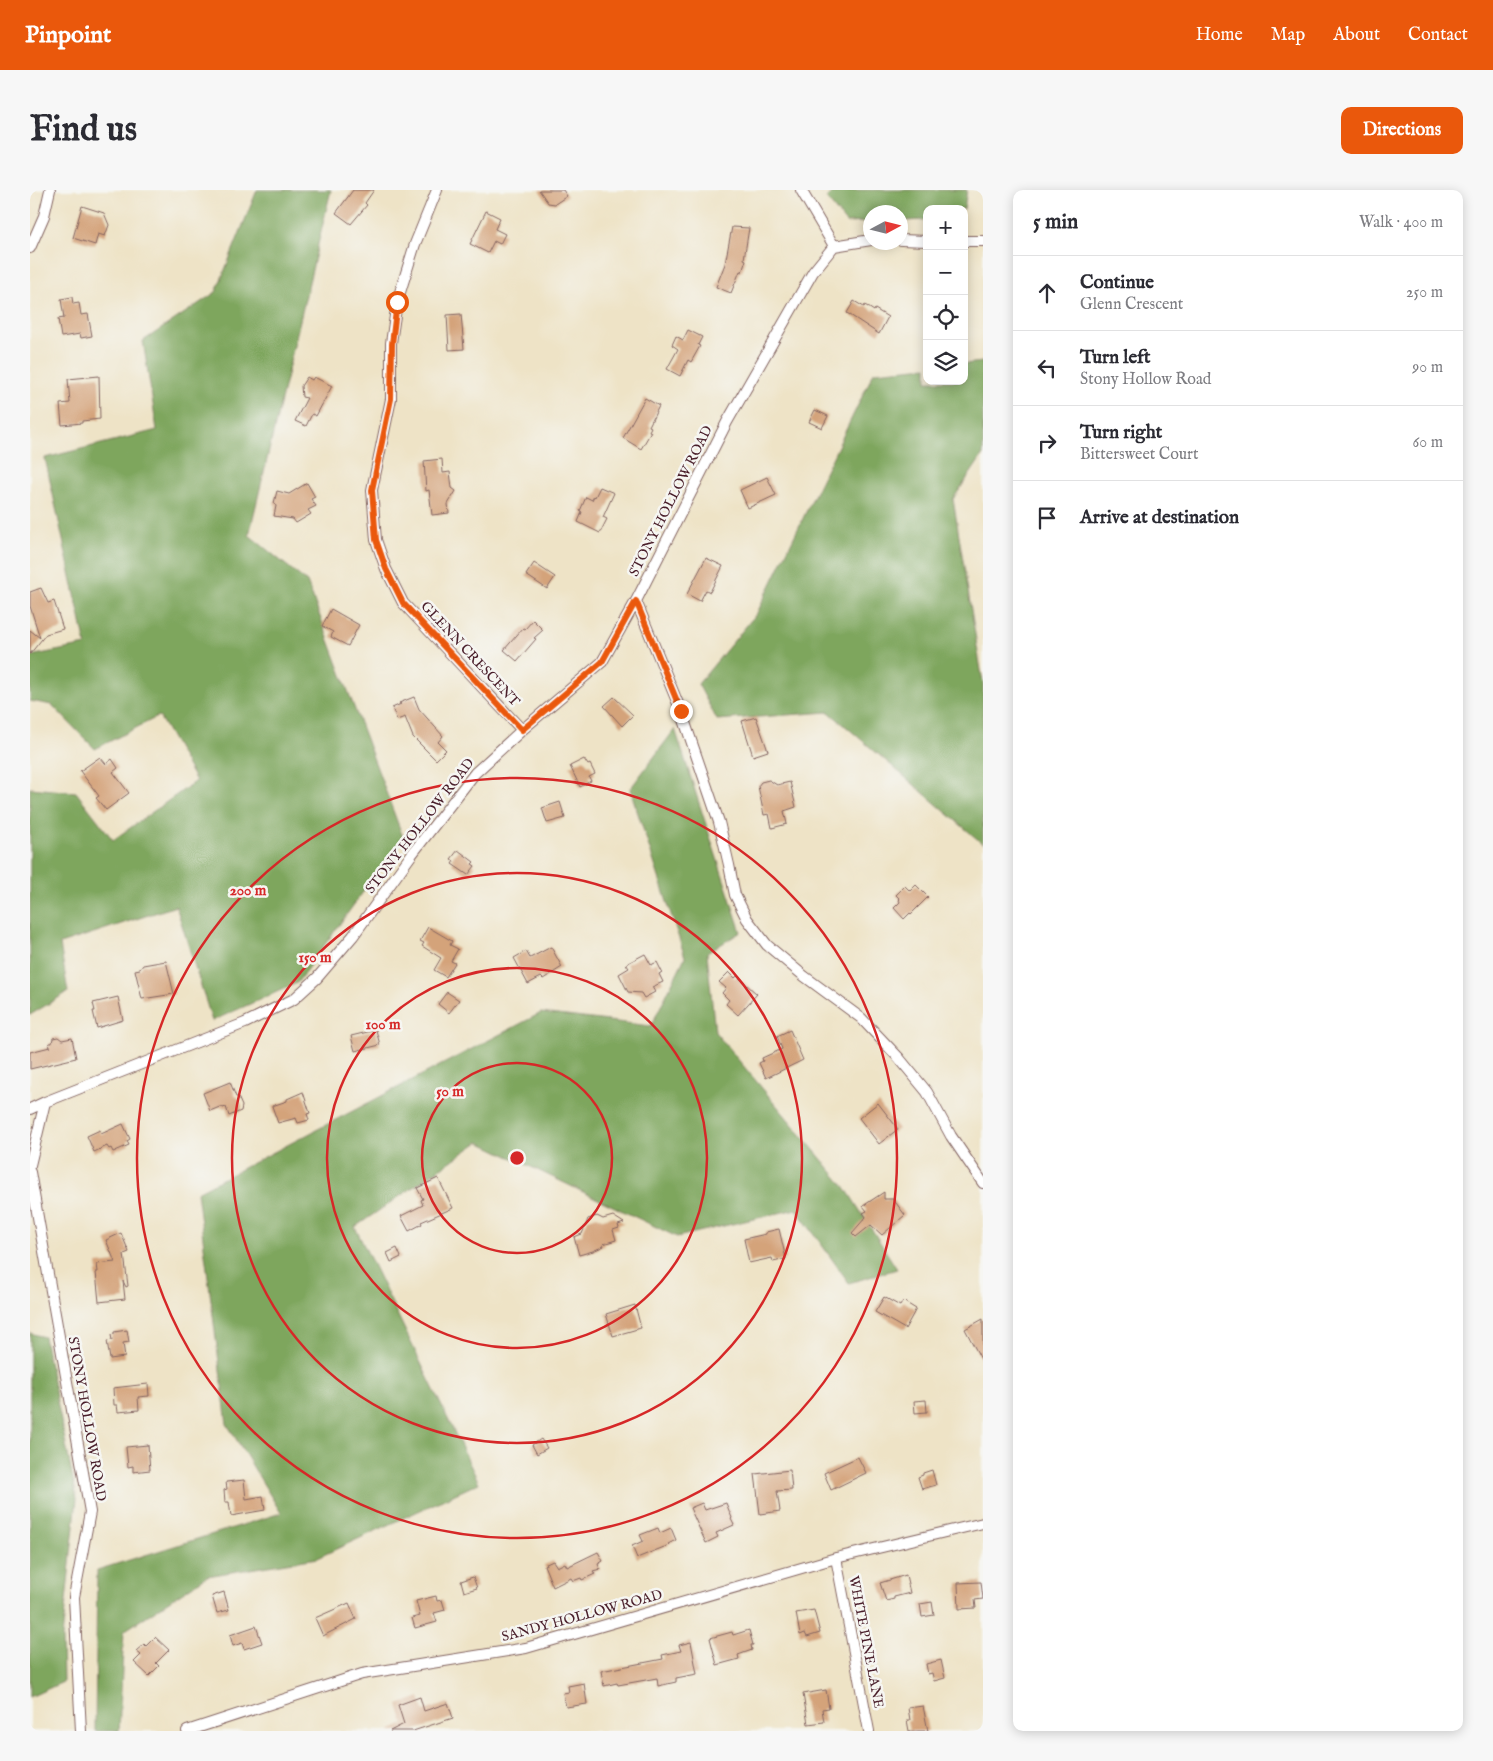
<!DOCTYPE html>
<meta charset="utf-8">
<style>
:root{--surface:#fff;--page:#f7f7f7;--text:#2b2b33;--muted:#7c7c81;--line:#e1e1e2;--accent:#ea580c}
body{margin:0;font-family:"IM FELL English",serif;background:var(--page);color:var(--text)}
.controls{position:absolute;right:15px;top:15px;display:grid;overflow:hidden;border-radius:10px;box-shadow:0 2px 12px #0003}
.controls button{width:45px;height:45px;display:grid;place-items:center;padding:0;border:0;border-bottom:1px solid var(--line);background:var(--surface);color:var(--text);font:25px sans-serif}
.compass{position:absolute;left:833px;top:15px;width:45px;height:45px;border-radius:50%;background:var(--surface);box-shadow:0 2px 12px #0003;rotate:83deg}
.stop{position:absolute;width:15px;height:15px;margin:-11px;border:4px solid #ea580c;border-radius:50%;background:#fff}
.stop.end{background:#ea580c;border-color:#fff;box-shadow:0 1px 5px #0008}
.list{margin:0;padding:0;list-style:none}
h2{display:flex;justify-content:space-between;align-items:center;height:65px;margin:0;padding:0 20px;font-size:21px}
h2 small{font-size:16px;font-weight:400;color:var(--muted)}
.list li{display:grid;grid-template-columns:32px 1fr auto;gap:15px;align-items:center;box-sizing:border-box;height:75px;padding:0 20px;border-top:1px solid var(--line)}
.list b{display:block;font-size:19px;white-space:nowrap}
.list p{margin:0;font-size:16px;white-space:nowrap;color:var(--muted)}
.list em{font-size:16px;font-style:normal;color:var(--muted)}
.icon{flex:none;width:28px;height:28px;fill:none;stroke:currentColor;stroke-width:2;stroke-linecap:round;stroke-linejoin:round}
.map{position:relative;flex:none;width:953px;height:1541px;overflow:hidden;border-radius:10px}
header{display:flex;align-items:center;gap:30px;box-sizing:border-box;height:70px;padding:0 25px;background:var(--accent);color:#fff}
header strong{font-size:24px}
nav{display:flex;gap:28px;margin-inline-start:auto;font-size:18px}
.intro{display:flex;align-items:center;justify-content:space-between;box-sizing:border-box;height:120px;padding:0 30px}
h1{margin:0;font-size:35px}
.button{padding:12px 22px;border-radius:10px;background:var(--accent);color:#fff;font-size:18px;font-weight:700}
main{display:flex;gap:30px;padding:0 30px}
aside{flex:1;background:var(--surface);border-radius:10px;box-shadow:0 2px 12px #0003}
.map>svg:first-child{display:block}
</style>
<header>
<strong>Pinpoint</strong>
<nav><a>Home</a><a>Map</a><a>About</a><a>Contact</a></nav>
</header>
<div class="intro"><h1>Find us</h1><a class="button">Directions</a></div>
<main>
<div class="map">
<svg width="953" height="1541" viewBox="0 0 953 1541">
<rect width="100%" height="100%" fill="#f6f6f2"/>
<filter id="ink" filterUnits="userSpaceOnUse"><feTurbulence type="fractalNoise" baseFrequency=".02" numOctaves="2"/><feDisplacementMap in="SourceGraphic" scale="10" xChannelSelector="R" yChannelSelector="G"/><feConvolveMatrix kernelMatrix="1 2 1 2 8 2 1 2 1" color-interpolation-filters="sRGB"/></filter>
<filter id="wash" filterUnits="userSpaceOnUse"><feTurbulence type="fractalNoise" baseFrequency=".0096" numOctaves="4" result="noise"/><feDisplacementMap in="SourceGraphic" scale="20" xChannelSelector="R" yChannelSelector="G"/><feGaussianBlur stdDeviation="1.12" result="paint"/><feColorMatrix in="noise" values="0 0 0 0 0 0 0 0 0 0 0 0 0 0 0 0 0 1.4 0 .05"/><feComposite in="paint" operator="in"/></filter>
<g filter="url(#wash)">
<rect width="100%" height="100%" fill="#eee3c6"/>
<!-- forest -->
<path fill="#7ea65d" stroke="#646244" d="M 227,0 L 301,0 L 219,345 L 277,392 L 373,647 L 267,793 L 182,831 L 146,716 L 30,754 L 38,802 L 0,825 L 0,598 L 46,602 L 83,650 L 166,591 L 129,526 L 65,559 L 22,515 L 0,511 L 0,466 L 56,455 L 15,268 L 127,240 L 113,151 L 186,102 Z
M 807,0 L 937,0 L 934,19 L 897,19 L 897,30 L 871,31 L 871,22 L 841,22 L 840,32 L 816,33 L 796,8 Z
M 953,172 L 953,265 L 923,309 L 953,493 L 953,654 L 799,522 L 687,530 L 668,494 L 727,423 L 844,182 L 897,177 L 897,191 L 934,191 L 934,174 Z
M 645,539 L 711,742 L 677,763 L 685,842 L 815,997 L 867,1079 L 819,1093 L 766,1019 L 647,1047 L 449,952 L 325,1037 L 449,1293 L 287,1368 L 177,1386 L 94,1441 L 89,1541 L 65,1541 L 67,1380 L 251,1323 L 197,1234 L 167,1002 L 511,823 L 621,836 L 655,767 L 600,599 Z
M 0,1143 L 14,1147 L 47,1309 L 32,1448 L 33,1492 L 0,1507 Z"/>
<g id="blocks">
<!-- building -->
<path fill="#d4a37a" d="M 323,0 L 344,0 L 335,13 L 337,15 L 321,34 L 306,23 Z
M 509,0 L 533,0 L 537,6 L 525,14 L 518,13 Z
M 52,16 L 74,23 L 79,35 L 75,46 L 68,44 L 65,55 L 43,48 Z
M 456,21 L 470,28 L 465,39 L 475,44 L 470,54 L 464,51 L 458,63 L 440,54 Z
M 702,37 L 719,38 L 714,69 L 716,70 L 712,82 L 710,81 L 701,103 L 686,97 L 695,74 Z
M 42,107 L 43,114 L 49,113 L 51,125 L 58,124 L 62,146 L 51,148 L 50,144 L 31,147 L 28,129 L 34,128 L 31,109 Z
M 824,111 L 834,117 L 835,115 L 844,121 L 845,119 L 858,127 L 849,144 L 817,123 Z
M 431,124 L 434,159 L 419,160 L 417,125 Z
M 658,140 L 672,147 L 668,155 L 670,156 L 661,172 L 658,170 L 650,186 L 637,179 L 648,159 L 642,155 L 646,146 L 653,150 Z
M 69,186 L 70,229 L 52,231 L 52,233 L 32,235 L 30,214 L 40,213 L 38,189 Z
M 277,187 L 282,190 L 284,187 L 302,196 L 286,226 L 282,224 L 276,236 L 265,231 L 277,208 L 272,207 L 271,196 Z
M 615,208 L 629,216 L 619,236 L 621,237 L 619,241 L 621,242 L 611,259 L 593,248 Z
M 785,220 L 798,226 L 792,238 L 779,232 Z
M 412,269 L 413,283 L 420,282 L 422,298 L 426,301 L 418,314 L 419,323 L 402,325 L 399,300 L 396,301 L 394,271 Z
M 737,287 L 746,305 L 718,318 L 710,300 Z
M 277,293 L 285,307 L 281,309 L 286,316 L 278,320 L 281,324 L 266,333 L 263,329 L 244,326 L 246,316 L 244,313 L 247,301 L 259,304 Z
M 570,297 L 584,303 L 573,327 L 577,329 L 570,343 L 548,332 L 552,322 L 550,321 L 556,307 L 562,310 L 564,306 L 565,307 Z
M 676,368 L 693,376 L 680,402 L 676,400 L 670,411 L 657,404 Z
M 504,373 L 525,387 L 517,399 L 496,385 Z
M 11,398 L 18,413 L 24,411 L 33,439 L 16,444 L 0,464 L 0,440 L 10,448 L 0,416 L 0,402 Z
M 301,419 L 329,435 L 318,456 L 301,447 L 303,442 L 292,436 Z
M 503,430 L 513,440 L 504,448 L 506,449 L 487,471 L 474,460 L 493,438 L 495,439 Z
M 384,507 L 389,519 L 413,546 L 408,552 L 416,560 L 406,570 L 383,547 L 375,527 L 367,530 L 362,518 L 371,514 L 369,513 Z
M 584,507 L 603,525 L 592,536 L 574,516 Z
M 726,527 L 738,561 L 723,566 L 712,531 Z
M 70,567 L 76,574 L 82,569 L 88,578 L 83,582 L 99,603 L 76,620 L 66,608 L 69,606 L 50,581 Z
M 554,569 L 558,575 L 560,574 L 565,584 L 559,587 L 561,591 L 550,597 L 540,576 Z
M 739,590 L 747,595 L 760,592 L 766,617 L 754,621 L 757,634 L 742,638 L 739,624 L 734,625 L 728,596 L 731,592 Z
M 530,612 L 535,628 L 517,633 L 512,618 Z
M 428,660 L 444,672 L 442,674 L 445,676 L 438,685 L 422,674 L 424,671 L 421,669 Z
M 886,695 L 898,707 L 881,724 L 880,723 L 874,729 L 864,718 L 870,712 L 869,710 L 870,709 L 866,705 L 875,696 L 880,701 Z
M 398,737 L 422,751 L 420,755 L 428,759 L 421,771 L 425,773 L 416,787 L 404,780 L 411,768 L 392,756 L 394,753 L 390,751 Z
M 521,757 L 532,777 L 513,789 L 511,787 L 498,794 L 484,768 L 496,761 L 500,768 Z
M 615,764 L 621,775 L 627,772 L 632,782 L 629,784 L 633,792 L 622,797 L 625,802 L 614,808 L 611,803 L 598,802 L 589,784 L 599,778 L 596,774 Z
M 136,771 L 144,804 L 112,809 L 105,780 L 110,779 L 113,775 Z
M 699,782 L 705,788 L 707,786 L 727,804 L 708,825 L 696,814 L 699,810 L 692,803 L 696,798 L 689,792 Z
M 417,802 L 429,810 L 419,823 L 408,814 Z
M 88,807 L 93,830 L 67,838 L 63,821 L 65,821 L 63,813 Z
M 346,840 L 350,855 L 325,861 L 321,846 Z
M 760,840 L 773,870 L 736,888 L 729,873 L 733,871 L 732,868 L 752,859 L 747,846 Z
M 28,847 L 32,850 L 42,848 L 46,868 L 0,879 L 0,862 L 20,857 L 19,853 L 22,853 L 23,848 Z
M 200,892 L 206,907 L 208,907 L 212,916 L 211,921 L 199,926 L 196,917 L 193,918 L 192,916 L 180,921 L 173,903 Z
M 273,902 L 280,923 L 277,924 L 279,930 L 268,933 L 266,928 L 248,933 L 242,916 L 257,911 L 257,909 Z
M 848,913 L 868,939 L 849,954 L 829,928 Z
M 93,934 L 100,949 L 97,951 L 99,955 L 83,962 L 81,958 L 79,959 L 77,956 L 64,962 L 57,946 L 70,940 L 71,944 Z
M 408,988 L 423,1018 L 391,1032 L 392,1034 L 379,1041 L 371,1026 L 393,1015 L 391,1010 L 393,1009 L 387,998 Z
M 854,1002 L 854,1009 L 863,1009 L 875,1025 L 852,1045 L 841,1035 L 826,1047 L 822,1043 L 836,1027 L 833,1023 L 837,1021 L 833,1016 Z
M 567,1026 L 573,1029 L 583,1026 L 594,1033 L 588,1035 L 589,1038 L 583,1040 L 586,1050 L 573,1054 L 574,1056 L 563,1061 L 549,1065 L 544,1047 L 552,1044 L 558,1029 Z
M 749,1039 L 756,1069 L 743,1072 L 742,1068 L 719,1073 L 714,1049 L 736,1044 L 736,1042 Z
M 91,1043 L 99,1062 L 94,1064 L 98,1096 L 96,1097 L 93,1091 L 95,1109 L 69,1112 L 66,1082 L 68,1082 L 67,1074 L 85,1072 L 76,1050 Z
M 367,1058 L 371,1067 L 361,1072 L 357,1063 Z
M 854,1107 L 870,1116 L 873,1111 L 886,1119 L 875,1139 L 845,1122 Z
M 605,1115 L 611,1138 L 583,1146 L 576,1124 Z
M 953,1129 L 953,1173 L 935,1139 Z
M 97,1140 L 99,1152 L 93,1153 L 95,1167 L 80,1169 L 77,1151 L 82,1150 L 81,1145 L 84,1144 L 84,1142 Z
M 118,1194 L 119,1206 L 108,1207 L 109,1220 L 88,1222 L 87,1215 L 84,1215 L 83,1198 Z
M 896,1210 L 897,1222 L 885,1223 L 884,1211 Z
M 511,1249 L 517,1258 L 507,1264 L 502,1255 Z
M 118,1255 L 120,1280 L 103,1282 L 103,1276 L 98,1277 L 96,1257 Z
M 828,1267 L 836,1283 L 801,1300 L 794,1283 Z
M 760,1280 L 762,1300 L 747,1301 L 750,1321 L 730,1324 L 725,1284 Z
M 902,1280 L 906,1295 L 892,1299 L 888,1287 L 893,1285 L 893,1283 Z
M 214,1290 L 216,1309 L 233,1306 L 235,1320 L 201,1326 L 199,1312 L 195,1312 L 194,1300 L 197,1299 L 196,1292 Z
M 672,1313 L 675,1320 L 696,1313 L 702,1328 L 701,1329 L 704,1335 L 686,1343 L 688,1347 L 676,1353 L 660,1318 Z
M 628,1338 L 630,1343 L 641,1338 L 646,1350 L 638,1354 L 639,1355 L 607,1368 L 602,1356 L 613,1351 L 610,1345 Z
M 568,1362 L 573,1371 L 568,1374 L 570,1379 L 563,1381 L 565,1384 L 552,1390 L 551,1388 L 543,1391 L 541,1388 L 523,1397 L 514,1375 L 523,1371 L 527,1377 L 535,1373 L 537,1377 Z
M 876,1385 L 880,1403 L 864,1407 L 864,1409 L 856,1411 L 850,1393 Z
M 443,1387 L 447,1398 L 434,1402 L 431,1391 Z
M 951,1392 L 953,1409 L 945,1410 L 946,1418 L 929,1419 L 928,1393 Z
M 194,1402 L 199,1420 L 187,1423 L 182,1406 Z
M 406,1406 L 407,1411 L 412,1410 L 415,1420 L 404,1423 L 407,1432 L 385,1438 L 382,1428 L 390,1426 L 386,1411 Z
M 902,1412 L 904,1425 L 892,1427 L 890,1414 Z
M 319,1413 L 326,1429 L 293,1446 L 285,1428 Z
M 784,1420 L 790,1443 L 777,1447 L 775,1443 L 770,1445 L 766,1423 Z
M 226,1436 L 232,1453 L 214,1459 L 212,1453 L 203,1456 L 200,1445 Z
M 719,1440 L 723,1455 L 721,1455 L 722,1460 L 708,1465 L 709,1469 L 687,1475 L 680,1448 L 702,1442 L 703,1445 Z
M 125,1447 L 139,1460 L 126,1473 L 129,1476 L 119,1486 L 104,1472 L 111,1465 L 106,1461 L 114,1454 L 116,1456 Z
M 661,1452 L 667,1484 L 646,1488 L 646,1492 L 628,1496 L 627,1488 L 588,1495 L 587,1493 L 574,1496 L 571,1481 L 633,1469 L 632,1465 L 651,1461 L 649,1455 Z
M 911,1470 L 915,1488 L 904,1491 L 902,1483 L 898,1484 L 896,1474 Z
M 554,1493 L 557,1514 L 536,1517 L 533,1503 L 539,1502 L 538,1496 Z
M 796,1500 L 799,1518 L 792,1519 L 794,1532 L 778,1534 L 773,1504 Z
M 390,1507 L 394,1521 L 418,1513 L 423,1528 L 383,1541 L 360,1541 L 374,1534 L 368,1515 Z
M 893,1516 L 898,1541 L 879,1541 L 877,1530 L 880,1530 L 878,1518 Z"/>
</g>
</g>
<g filter="url(#ink)">
<use href="#blocks" fill-opacity="0" stroke="#836461" stroke-width="1"/>
<g fill="none" stroke-linecap="round" stroke-linejoin="round">
<!-- street casing -->
<g stroke="#836461" stroke-width="12">
<path id="street" d="M 407,0 L 385,54 L 367,112 L 361,153 L 361,209 L 342,300 L 346,350 L 356,379 L 373,413 L 492,540
M 771,0 L 804,56
M 871,50 L 897,51
M 934,51 L 953,51
M 0,58 L 14,26 L 20,0
M 606,411 L 651,521 L 689,632 L 699,675 L 705,705 L 717,729 L 737,755 L 774,786 L 831,828 L 869,868 L 897,902 L 921,946 L 953,993
M 0,919 L 15,912
M 0,975 L 15,912 L 215,833 L 264,809 L 287,788 L 323,746 L 382,664 L 445,583 L 492,540 L 572,472 L 606,411 L 697,232 L 783,82 L 804,56 L 841,50
M 0,982 L 60,1322 L 44,1407 L 51,1541
M 806,1368 L 839,1541
M 157,1541 L 332,1484 L 496,1458 L 806,1368 L 953,1333"/>
</g>
<!-- street -->
<use href="#street" stroke="#fff" stroke-width="10"/>
</g>
</g>
<g fill="none" stroke-linecap="round" stroke-linejoin="round" filter="url(#ink)">
<!-- route -->
<path stroke="#ea580c" stroke-width="6" d="M 367,112 L 362,154 L 361,209 L 342,300 L 346,350 L 356,379 L 373,413 L 492,540 L 572,472 L 606,411 L 651,521"/>
</g>
<!-- distance rings -->
<g fill="none" stroke="#d62828" stroke-width="2.5">
<circle cx="487" cy="968" r="95"/>
<circle cx="487" cy="968" r="190"/>
<circle cx="487" cy="968" r="285"/>
<circle cx="487" cy="968" r="380"/>
</g>
<g text-anchor="middle" dominant-baseline="central" stroke-width="5" stroke-linejoin="round" paint-order="stroke">
<!-- street labels -->
<g font-size="14" fill="#4a1f2b" stroke="#f6f6f2">
<text transform="translate(641 311) rotate(-63)">STONY HOLLOW ROAD</text>
<text transform="translate(440 464) rotate(47)">GLENN CRESCENT</text>
<text transform="translate(390 636) rotate(-52)">STONY HOLLOW ROAD</text>
<text transform="translate(57 1229) rotate(80)">STONY HOLLOW ROAD</text>
<text transform="translate(552 1426) rotate(-15)">SANDY HOLLOW ROAD</text>
<text transform="translate(836 1452) rotate(79)">WHITE PINE LANE</text>
</g>
</g>
<circle cx="487" cy="968" r="8" fill="#d62828" stroke="#f6f6f2" stroke-width="2.5"/>
<g font-size="15" text-anchor="middle" font-weight="bold" fill="#d62828" stroke="#f6f6f2" stroke-width="5" stroke-linejoin="round" paint-order="stroke">
<text x="218" y="705">200 m</text>
<text x="285" y="772">150 m</text>
<text x="353" y="839">100 m</text>
<text x="420" y="906">50 m</text>
</g>
</svg>
<div class="controls">
<button>+</button>
<button>−</button>
<button><svg class="icon" aria-label="locate" viewBox="0 0 24 24"><circle cx="12" cy="12" r="6"/><path d="M12 2v4M12 18v4M2 12h4M18 12h4"/></svg></button>
<button><svg class="icon" aria-label="layers" viewBox="0 0 24 24"><path d="M12 4l9 5-9 5-9-5zM3 14l9 5 9-5"/></svg></button>
</div>
<svg class="compass" viewBox="-18 -18 36 36"><path d="M0-13l5 13h-10z" fill="#e53935"/><path d="M0 13l5-13h-10z" fill="#7c7c81"/></svg>
<div class="stop" style="left:367px;top:112px"></div>
<div class="stop end" style="left:651px;top:521px"></div>
</div>
<aside>
<h2>5 min<small>Walk · 400 m</small></h2>
<ul class="list">
<li><svg class="icon" aria-label="ahead" viewBox="0 0 24 24"><path d="M12 20V5M6 11l6-6 6 6"/></svg><div><b>Continue</b><p>Glenn Crescent</p></div><em>250 m</em></li>
<li><svg class="icon" aria-label="left" viewBox="0 0 24 24"><path d="M17 20v-9H6M10 6l-5 5 5 5"/></svg><div><b>Turn left</b><p>Stony Hollow Road</p></div><em>90 m</em></li>
<li><svg class="icon" aria-label="right" viewBox="0 0 24 24"><path d="M7 20v-9h11M14 6l5 5-5 5"/></svg><div><b>Turn right</b><p>Bittersweet Court</p></div><em>60 m</em></li>
<li><svg class="icon" aria-label="arrive" viewBox="0 0 24 24"><path d="M6 21V4h12l-3 4 3 4H6"/></svg><div><b>Arrive at destination</b></div></li>
</ul>
</aside>
</main>
